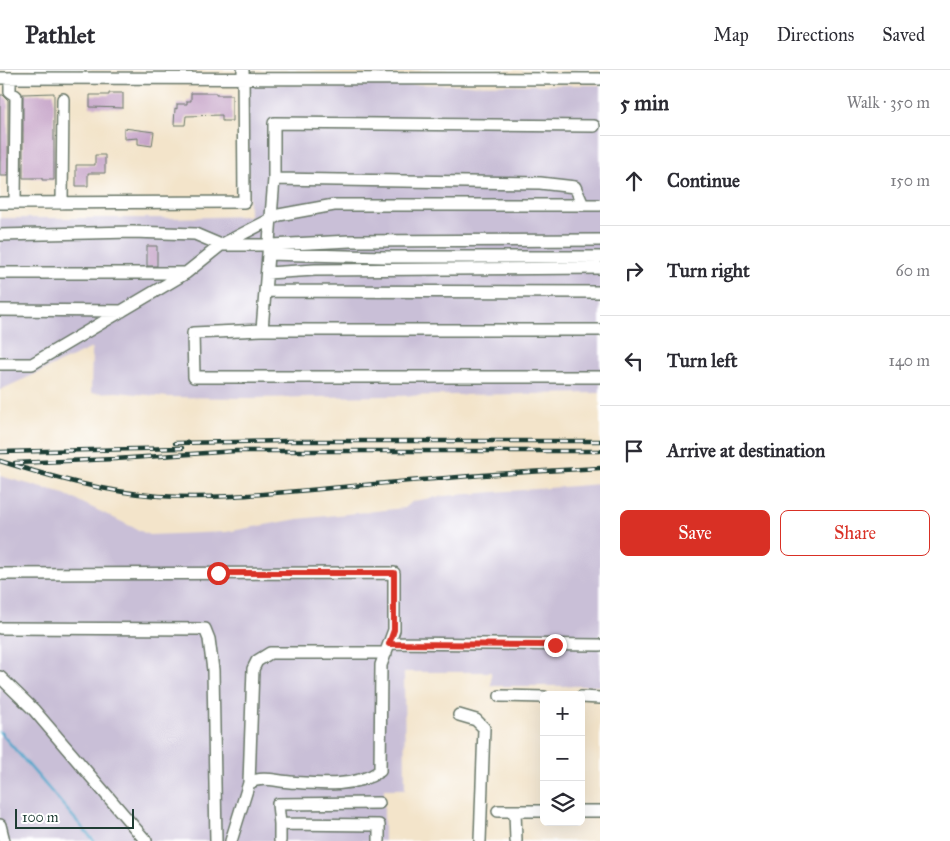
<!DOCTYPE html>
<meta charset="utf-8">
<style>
:root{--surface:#fff;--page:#f2f2f3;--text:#2b2b33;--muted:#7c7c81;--line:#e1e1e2;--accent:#d93025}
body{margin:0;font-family:"IM FELL Great Primer",serif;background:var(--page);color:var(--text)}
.controls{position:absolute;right:15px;bottom:15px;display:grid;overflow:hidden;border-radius:8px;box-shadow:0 5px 20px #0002}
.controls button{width:45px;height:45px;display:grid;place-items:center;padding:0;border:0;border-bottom:1px solid var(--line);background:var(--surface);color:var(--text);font:25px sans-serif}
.scale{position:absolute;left:15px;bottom:12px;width:119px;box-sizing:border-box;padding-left:5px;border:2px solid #1f3d34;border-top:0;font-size:14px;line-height:18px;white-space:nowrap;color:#1f3d34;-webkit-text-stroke:4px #fff;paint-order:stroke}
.stop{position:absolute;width:15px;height:15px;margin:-11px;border:4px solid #d93025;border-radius:50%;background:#fff}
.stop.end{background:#d93025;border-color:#fff;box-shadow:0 1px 5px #0008}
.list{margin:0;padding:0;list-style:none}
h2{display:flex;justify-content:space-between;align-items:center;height:65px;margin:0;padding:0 20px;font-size:21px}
h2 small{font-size:16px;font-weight:400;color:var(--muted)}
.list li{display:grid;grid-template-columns:32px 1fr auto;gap:15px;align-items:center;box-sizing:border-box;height:90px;padding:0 20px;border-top:1px solid var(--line)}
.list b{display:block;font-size:19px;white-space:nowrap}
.list em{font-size:16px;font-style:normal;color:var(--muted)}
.actions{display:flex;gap:10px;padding:15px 20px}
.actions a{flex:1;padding:11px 0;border:1px solid var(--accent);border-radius:8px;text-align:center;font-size:18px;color:var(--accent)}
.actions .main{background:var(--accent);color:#fff}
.icon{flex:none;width:28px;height:28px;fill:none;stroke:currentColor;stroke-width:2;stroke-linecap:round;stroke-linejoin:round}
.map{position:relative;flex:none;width:600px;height:771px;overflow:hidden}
header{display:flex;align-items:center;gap:30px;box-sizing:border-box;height:70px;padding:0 25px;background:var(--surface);border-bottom:1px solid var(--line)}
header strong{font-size:24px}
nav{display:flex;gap:28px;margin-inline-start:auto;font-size:18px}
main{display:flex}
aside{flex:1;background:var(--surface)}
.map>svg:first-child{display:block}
</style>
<header>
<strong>Pathlet</strong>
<nav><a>Map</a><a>Directions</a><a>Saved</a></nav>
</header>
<main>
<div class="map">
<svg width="600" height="771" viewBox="0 0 600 771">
<rect width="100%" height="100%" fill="#fff"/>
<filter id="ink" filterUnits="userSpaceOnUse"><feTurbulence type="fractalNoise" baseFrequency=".02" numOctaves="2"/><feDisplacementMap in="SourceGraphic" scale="10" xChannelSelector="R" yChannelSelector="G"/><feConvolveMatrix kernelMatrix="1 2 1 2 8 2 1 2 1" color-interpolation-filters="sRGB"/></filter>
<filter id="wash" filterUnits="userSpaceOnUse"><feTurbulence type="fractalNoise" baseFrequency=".0096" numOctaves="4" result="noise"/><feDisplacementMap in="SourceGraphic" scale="20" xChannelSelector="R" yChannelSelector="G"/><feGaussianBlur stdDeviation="1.12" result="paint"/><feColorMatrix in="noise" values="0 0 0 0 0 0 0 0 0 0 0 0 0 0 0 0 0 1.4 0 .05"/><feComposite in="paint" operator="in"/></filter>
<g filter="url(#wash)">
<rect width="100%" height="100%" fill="#f3e4ca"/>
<!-- industrial -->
<path fill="#c9bfd7" d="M 247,14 L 600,15 L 600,323 L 249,328 L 168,327 L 117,322 L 91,323 L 92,278 L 0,320 L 0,148 L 168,148 L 249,146 Z
M 0,406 L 64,424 L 149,465 L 226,462 L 298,449 L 405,438 L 413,431 L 444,426 L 600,414 L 600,616 L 491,616 L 491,602 L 404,602 L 405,719 L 384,719 L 384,771 L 0,771 Z"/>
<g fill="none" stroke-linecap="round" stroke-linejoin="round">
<!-- stream -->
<path stroke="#4ea6cb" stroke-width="2.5" d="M 0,662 L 94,771"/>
</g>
<g id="blocks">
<!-- building -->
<path fill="#c7a6c9" d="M 54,23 L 54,110 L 42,110 L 42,108 L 23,108 L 23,24 Z
M 109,23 L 123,23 L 123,38 L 90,37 L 90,25 L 109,25 Z
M 191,23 L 216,23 L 216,25 L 232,25 L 232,51 L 222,51 L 222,45 L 186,46 L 185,55 L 174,55 L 175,38 L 177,39 L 177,34 L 187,34 L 187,31 L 191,31 Z
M 0,25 L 3,25 L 8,30 L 8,106 L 0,106 Z
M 124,58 L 154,62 L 152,76 L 138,74 L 138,68 L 124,69 Z
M 95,85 L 105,85 L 105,103 L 88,103 L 88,116 L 76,116 L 76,95 L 95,95 Z
M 147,176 L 157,176 L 157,196 L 147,196 Z"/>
</g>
</g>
<g filter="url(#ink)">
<use href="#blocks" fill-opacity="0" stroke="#697768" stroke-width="1"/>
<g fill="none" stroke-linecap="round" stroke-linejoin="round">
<!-- minor casing -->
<g stroke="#697768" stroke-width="14">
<path id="minor" d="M 0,8 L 600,9
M 10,8 L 10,22 L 16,26 L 15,133
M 274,109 L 274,53 L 594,56
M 0,133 L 244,132 L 243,0
M 62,133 L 63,29
M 0,165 L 132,162 L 195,164 L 221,175 L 272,175 L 350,171 L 600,170
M 268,184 L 384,187 L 600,187
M 0,203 L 185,203
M 267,203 L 315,200 L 600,198
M 265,221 L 600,222
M 0,240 L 122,241
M 262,260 L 274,109 L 540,113 L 575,117 L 583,135
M 600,260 L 262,260 L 193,263 L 194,307 L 600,307
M 0,294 L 32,294 L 186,203 L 221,175 L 279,145 L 334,135 L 600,135
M 0,504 L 394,503 L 394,560 L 381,595 L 380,701 C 355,718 318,714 290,712 C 276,711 261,706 249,713 L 231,771
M 0,558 L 205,559 L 209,569 L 213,600 L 216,771
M 389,573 L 600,575
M 0,607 L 34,640 L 146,771
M 500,626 L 544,627
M 581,627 L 600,628
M 459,645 L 476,650 L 484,658 L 480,771
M 249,713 L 253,599 L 257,591 L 270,583 L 386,583
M 498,741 L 544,741
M 515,741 L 516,771
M 581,741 L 600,741
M 280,754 L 278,734 L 379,733
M 0,755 L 4,771
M 280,771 L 280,754 L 379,755 L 379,771"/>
</g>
<!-- minor -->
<use href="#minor" stroke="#fff" stroke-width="11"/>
<!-- rail casing -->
<g stroke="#1f3d34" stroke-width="4.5">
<path id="rail" d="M 175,373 L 284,371 L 600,371
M 0,382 L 182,378
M 0,391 C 52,407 104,422 159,426 C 220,430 282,422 343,417 C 429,409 514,402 600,398
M 15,393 L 115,389 L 236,381 L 600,381"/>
</g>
<!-- rail -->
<use href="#rail" stroke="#fff" stroke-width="2.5" stroke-dasharray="8" stroke-linecap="butt"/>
</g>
</g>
<g fill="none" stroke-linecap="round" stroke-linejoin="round" filter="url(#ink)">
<!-- route -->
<path stroke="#d93025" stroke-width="6" d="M 218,503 L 394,503 L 394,560 L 389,574 L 555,575"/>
</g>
</svg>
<div class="controls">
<button>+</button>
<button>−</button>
<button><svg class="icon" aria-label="layers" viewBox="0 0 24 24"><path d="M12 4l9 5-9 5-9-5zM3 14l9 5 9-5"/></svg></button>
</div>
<div class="scale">100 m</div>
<div class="stop" style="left:218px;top:503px"></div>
<div class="stop end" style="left:555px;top:575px"></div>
</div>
<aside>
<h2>5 min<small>Walk · 350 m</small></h2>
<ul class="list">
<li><svg class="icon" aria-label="ahead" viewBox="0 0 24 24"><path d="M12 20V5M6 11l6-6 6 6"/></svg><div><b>Continue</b></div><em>150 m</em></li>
<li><svg class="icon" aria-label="right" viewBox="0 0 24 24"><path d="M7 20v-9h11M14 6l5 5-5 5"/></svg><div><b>Turn right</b></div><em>60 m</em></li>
<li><svg class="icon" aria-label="left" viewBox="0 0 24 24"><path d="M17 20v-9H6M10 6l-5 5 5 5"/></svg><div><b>Turn left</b></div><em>140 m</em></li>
<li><svg class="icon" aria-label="arrive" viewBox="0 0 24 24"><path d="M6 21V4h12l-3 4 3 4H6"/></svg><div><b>Arrive at destination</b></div></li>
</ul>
<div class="actions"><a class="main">Save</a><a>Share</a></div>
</aside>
</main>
